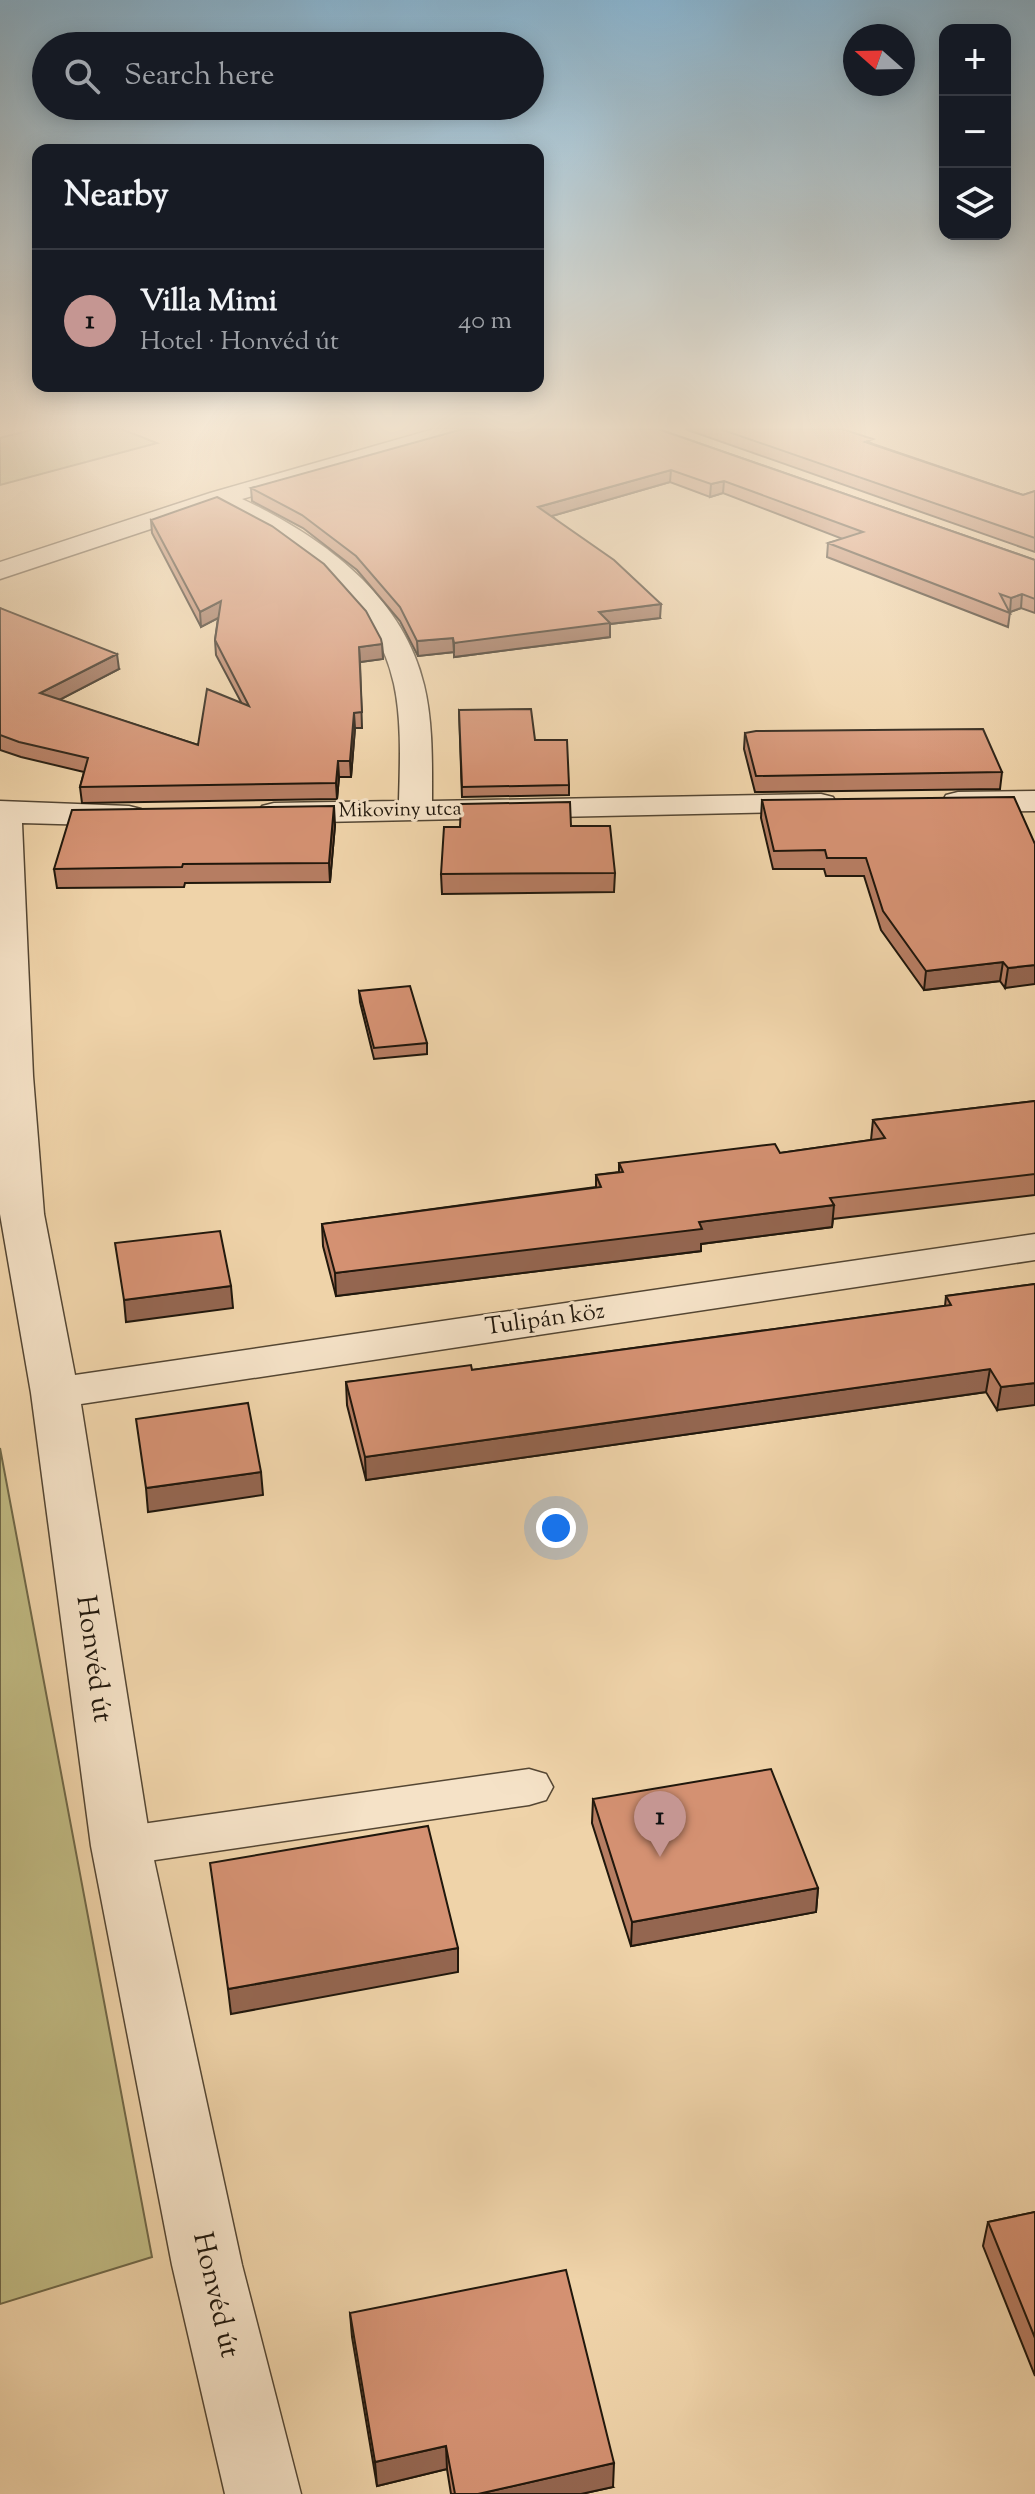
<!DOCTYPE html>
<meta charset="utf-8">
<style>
:root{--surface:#171b24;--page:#242831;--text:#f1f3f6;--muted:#9ea1a6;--line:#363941;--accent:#c59692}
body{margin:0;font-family:"Sorts Mill Goudy",serif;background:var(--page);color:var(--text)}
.controls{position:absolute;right:24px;top:24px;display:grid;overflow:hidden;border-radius:16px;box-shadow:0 4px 20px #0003}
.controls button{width:72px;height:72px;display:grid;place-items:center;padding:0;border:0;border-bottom:2px solid var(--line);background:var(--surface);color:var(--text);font:40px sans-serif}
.compass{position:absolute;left:843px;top:24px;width:72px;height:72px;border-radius:50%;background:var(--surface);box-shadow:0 4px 20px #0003;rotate:290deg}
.you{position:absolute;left:556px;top:1528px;width:28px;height:28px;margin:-20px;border:6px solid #fff;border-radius:50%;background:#1a73e8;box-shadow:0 0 0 12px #1a73e833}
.badge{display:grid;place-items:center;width:52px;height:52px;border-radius:50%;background:var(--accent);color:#111;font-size:26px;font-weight:700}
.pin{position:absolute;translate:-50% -66px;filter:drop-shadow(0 2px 4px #0008)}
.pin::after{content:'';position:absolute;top:42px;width:28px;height:24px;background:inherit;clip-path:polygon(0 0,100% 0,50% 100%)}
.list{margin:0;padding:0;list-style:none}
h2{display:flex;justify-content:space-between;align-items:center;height:104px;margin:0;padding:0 32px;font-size:34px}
h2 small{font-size:26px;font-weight:400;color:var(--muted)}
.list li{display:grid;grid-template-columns:52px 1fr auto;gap:24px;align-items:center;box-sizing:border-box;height:144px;padding:0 32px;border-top:2px solid var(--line)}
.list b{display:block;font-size:30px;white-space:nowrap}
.list p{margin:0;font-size:26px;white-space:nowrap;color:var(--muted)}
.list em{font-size:26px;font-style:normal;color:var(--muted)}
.icon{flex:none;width:44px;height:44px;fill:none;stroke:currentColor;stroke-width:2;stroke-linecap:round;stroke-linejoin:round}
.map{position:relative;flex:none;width:1035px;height:2494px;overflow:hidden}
.search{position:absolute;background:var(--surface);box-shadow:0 4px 20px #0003;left:32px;top:32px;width:512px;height:88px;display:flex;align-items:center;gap:20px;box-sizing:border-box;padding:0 28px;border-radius:44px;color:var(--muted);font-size:30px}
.panel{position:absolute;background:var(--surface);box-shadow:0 4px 20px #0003;left:32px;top:144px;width:512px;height:248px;border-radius:16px}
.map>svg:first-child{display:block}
</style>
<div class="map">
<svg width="1035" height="2494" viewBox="0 0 1035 2494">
<rect width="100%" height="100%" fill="#efd3a9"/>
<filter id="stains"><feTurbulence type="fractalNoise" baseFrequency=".0025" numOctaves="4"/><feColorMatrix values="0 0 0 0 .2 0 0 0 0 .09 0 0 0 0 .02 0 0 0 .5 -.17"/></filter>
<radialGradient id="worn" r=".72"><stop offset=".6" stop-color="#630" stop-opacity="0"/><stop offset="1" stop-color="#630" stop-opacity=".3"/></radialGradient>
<!-- green -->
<path fill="#c0ba83" stroke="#706848" stroke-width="2" d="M 35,429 L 121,429 L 157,443 L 0,485 L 0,438 Z
M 0,1448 L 152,2257 L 0,2304 Z"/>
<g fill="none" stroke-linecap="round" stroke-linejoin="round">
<!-- service casing -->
<g stroke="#544633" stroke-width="3">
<path id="service" d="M 529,1769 L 546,1774 L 553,1787 L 546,1800 L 529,1805 L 121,1865 L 104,1860 L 97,1846 L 104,1832 L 121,1827 Z"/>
</g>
<!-- minor casing -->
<g stroke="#544633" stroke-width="3">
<path id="minor" d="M 434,429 L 471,429 L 467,434 L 242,499 C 321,536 403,595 424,685 C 433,722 432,763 432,801 L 821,794 L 833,797 L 837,804 L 833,811 L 274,823 L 262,820 L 257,813 L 262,806 L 274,803 L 399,801 C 400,763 402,721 394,684 C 375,595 294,543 217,507 L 0,579 L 0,562 L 210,493 Z
M 1035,791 L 1035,811 L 958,812 L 946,809 L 942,802 L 946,795 L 958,792 Z
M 0,801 L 129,806 L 141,809 L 146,816 L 141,823 L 129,826 L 22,823 L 33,1076 L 44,1214 L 75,1375 L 1035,1234 L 1035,1260 L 81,1404 L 151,1846 L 242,2265 L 301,2494 L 225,2494 L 172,2265 L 91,1846 L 31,1393 L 0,1214 Z"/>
</g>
<!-- service -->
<use href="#service" fill="#f5e2c7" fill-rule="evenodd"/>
<!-- minor -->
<use href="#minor" fill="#f5e2c7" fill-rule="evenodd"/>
</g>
<!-- wall -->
<path fill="#b67d62" stroke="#20170c" stroke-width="2" d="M 658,429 L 1035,560 L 1035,613 L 1021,608 L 1010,612 L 1008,627 L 827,557 L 828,543 L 843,539 L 723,493 L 710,497 L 670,482 L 552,516 L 660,618 L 610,624 L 610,637 L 454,657 L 454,652 L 418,656 L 400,621 L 357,570 L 303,528 L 252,501 L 251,488 Z
M 685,429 L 842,429 L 873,444 L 1023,495 L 1035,491 L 1035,552 Z
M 151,520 L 382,644 L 383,659 L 360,662 L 362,728 L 355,728 L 351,777 L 339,777 L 337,799 L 82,803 L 80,787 L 84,772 L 21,757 L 0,750 L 0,608 L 119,669 L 59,700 L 198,745 L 241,702 L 216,655 L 215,640 L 218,618 L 201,627 L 152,533 Z
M 459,710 L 535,740 L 569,785 L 569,795 L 462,797 Z
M 745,733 L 1002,772 L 1000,789 L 755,792 L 744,749 Z
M 762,800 L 1035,844 L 1005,988 L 1000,981 L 924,990 L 881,930 L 864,876 L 826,876 L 824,869 L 773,869 L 761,818 Z
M 335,825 L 330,882 L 185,883 L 184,887 L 57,888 L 54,869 Z
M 571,826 L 615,873 L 614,892 L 442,894 L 441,874 Z
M 359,991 L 427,1043 L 427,1054 L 374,1059 L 360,1002 Z
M 1035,1101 L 1035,1195 L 833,1219 L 832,1227 L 701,1244 L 701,1251 L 336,1296 L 323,1246 L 322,1224 L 596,1187 L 596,1175 L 619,1172 L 619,1163 L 780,1153 L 871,1140 L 873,1120 Z
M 1035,1284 L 997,1410 L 986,1392 L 366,1480 L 347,1405 L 346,1382 L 472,1370 L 945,1306 L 946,1296 Z
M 593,1799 L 818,1888 L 816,1912 L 631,1946 L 592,1823 Z
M 1035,2212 L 1035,2376 L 983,2246 L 988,2222 Z
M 350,2313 L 613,2487 L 581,2494 L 451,2494 L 447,2469 L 377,2486 L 352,2337 Z"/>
<!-- shaded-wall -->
<path fill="#946650" stroke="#20170c" stroke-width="2" d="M 671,470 L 670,482 L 538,520 L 538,507 Z
M 724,481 L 723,493 L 710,497 L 711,484 Z
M 1022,594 L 1021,608 L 1010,612 L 1011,598 Z
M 221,601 L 222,616 L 201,627 L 200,612 Z
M 661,604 L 660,618 L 610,624 L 610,637 L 454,657 L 454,643 L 599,612 Z
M 453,638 L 454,652 L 418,656 L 417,641 Z
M 382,644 L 383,659 L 360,662 L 359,647 Z
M 117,654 L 119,669 L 42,709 L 40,693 Z
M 354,713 L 355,728 L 351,777 L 350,761 Z
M 338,761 L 339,777 L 337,799 L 336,783 Z
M 334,806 L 335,825 L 330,882 L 329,863 Z
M 1003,962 L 1000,981 L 924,990 L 926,971 Z
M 1035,965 L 1035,984 L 1005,988 L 1008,968 Z
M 834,1205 L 832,1227 L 701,1244 L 701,1251 L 336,1296 L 335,1273 L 699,1222 Z
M 231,1286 L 233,1308 L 126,1322 L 124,1300 Z
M 990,1369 L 986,1392 L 366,1480 L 365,1457 Z
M 1035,1383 L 1035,1405 L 997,1410 L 1001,1387 Z
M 261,1472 L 263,1495 L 148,1512 L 146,1488 Z
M 818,1888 L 816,1912 L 631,1946 L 632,1922 Z
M 458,1948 L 458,1972 L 231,2014 L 228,1989 Z
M 446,2446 L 447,2469 L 377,2486 L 375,2462 Z
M 614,2463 L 613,2487 L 581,2494 L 478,2494 Z"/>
<!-- building -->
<path fill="#d49172" stroke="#20170c" stroke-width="2" d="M 463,429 L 658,429 L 1035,560 L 1035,599 L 1022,594 L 1011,598 L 1000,594 L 1010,613 L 828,543 L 863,532 L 724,481 L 711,484 L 671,470 L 538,507 L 614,560 L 661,604 L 599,612 L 610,623 L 454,643 L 453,638 L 417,641 L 400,607 L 356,556 L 302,515 L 251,488 Z
M 720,429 L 842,429 L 873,439 L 865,442 L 1023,495 L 1035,491 L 1035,538 Z
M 217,497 L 272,526 L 324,564 L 366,611 L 381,639 L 382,644 L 359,647 L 362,712 L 354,713 L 350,761 L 338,761 L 336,783 L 80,787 L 88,758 L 19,742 L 0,735 L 0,608 L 117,654 L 40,693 L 198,745 L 207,689 L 249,706 L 215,640 L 221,601 L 200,612 L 151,520 Z
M 531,709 L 535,740 L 567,740 L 569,785 L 462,787 L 459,710 Z
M 983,729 L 1002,772 L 756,776 L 745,733 L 756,731 Z
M 1014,797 L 1035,844 L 1035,965 L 1008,968 L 1003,962 L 926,971 L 883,911 L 866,858 L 827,858 L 825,850 L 774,851 L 762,800 Z
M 570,802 L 571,826 L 610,826 L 615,873 L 441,874 L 444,827 L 460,827 L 461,804 Z
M 334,806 L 329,863 L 183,864 L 182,867 L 54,869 L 72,810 Z
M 410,986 L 427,1043 L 374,1048 L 359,991 Z
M 1035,1101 L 1035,1174 L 830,1198 L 834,1205 L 699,1222 L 702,1229 L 335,1273 L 322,1224 L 601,1187 L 596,1175 L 623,1172 L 619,1163 L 775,1144 L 780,1153 L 885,1138 L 873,1120 Z
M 220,1231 L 231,1286 L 124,1300 L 115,1243 Z
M 1035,1284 L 1035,1383 L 1001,1387 L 990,1369 L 365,1457 L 346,1382 L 471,1365 L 472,1370 L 951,1305 L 946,1296 Z
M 248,1403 L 261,1472 L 146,1488 L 136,1419 Z
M 771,1769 L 818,1888 L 632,1922 L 593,1799 Z
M 428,1826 L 458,1948 L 228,1989 L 210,1863 Z
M 1035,2212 L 1035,2338 L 988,2222 Z
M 566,2270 L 614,2463 L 478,2494 L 455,2494 L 446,2446 L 375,2462 L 350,2313 Z"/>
<!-- sky -->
<linearGradient id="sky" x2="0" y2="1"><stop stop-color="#89b5d1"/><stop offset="0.55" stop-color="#f8ebd8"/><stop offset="1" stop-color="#f8ebd8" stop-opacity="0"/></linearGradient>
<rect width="1035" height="778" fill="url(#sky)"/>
<g text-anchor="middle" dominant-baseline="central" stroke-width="6" stroke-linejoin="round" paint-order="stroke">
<!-- far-street labels -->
<g font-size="20" fill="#20170c" stroke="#f5e2c7">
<text transform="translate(400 811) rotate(-1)">Mikoviny utca</text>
</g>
<!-- street labels -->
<g font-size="24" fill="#20170c" stroke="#f5e2c7">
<text transform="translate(545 1320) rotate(-8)">Tulipán köz</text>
</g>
<!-- near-street labels -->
<g font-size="28" fill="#20170c" stroke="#f5e2c7">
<text transform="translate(93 1659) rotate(82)">Honvéd út</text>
<text transform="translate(215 2295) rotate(77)">Honvéd út</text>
</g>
</g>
<rect width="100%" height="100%" filter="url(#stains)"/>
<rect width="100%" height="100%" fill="url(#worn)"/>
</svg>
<div class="controls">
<button>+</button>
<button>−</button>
<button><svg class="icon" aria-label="layers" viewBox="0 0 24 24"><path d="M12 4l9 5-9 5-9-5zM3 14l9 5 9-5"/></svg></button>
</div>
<svg class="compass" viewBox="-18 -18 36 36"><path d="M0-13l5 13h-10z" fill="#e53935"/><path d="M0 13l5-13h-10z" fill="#9ea1a6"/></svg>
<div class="you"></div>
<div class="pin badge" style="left:660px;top:1857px">1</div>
<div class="search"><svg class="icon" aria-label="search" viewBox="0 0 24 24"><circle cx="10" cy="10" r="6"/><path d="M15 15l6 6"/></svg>Search here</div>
<section class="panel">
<h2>Nearby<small></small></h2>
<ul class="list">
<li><span class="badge">1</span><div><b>Villa Mimi</b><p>Hotel · Honvéd út</p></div><em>40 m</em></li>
</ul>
</section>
</div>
